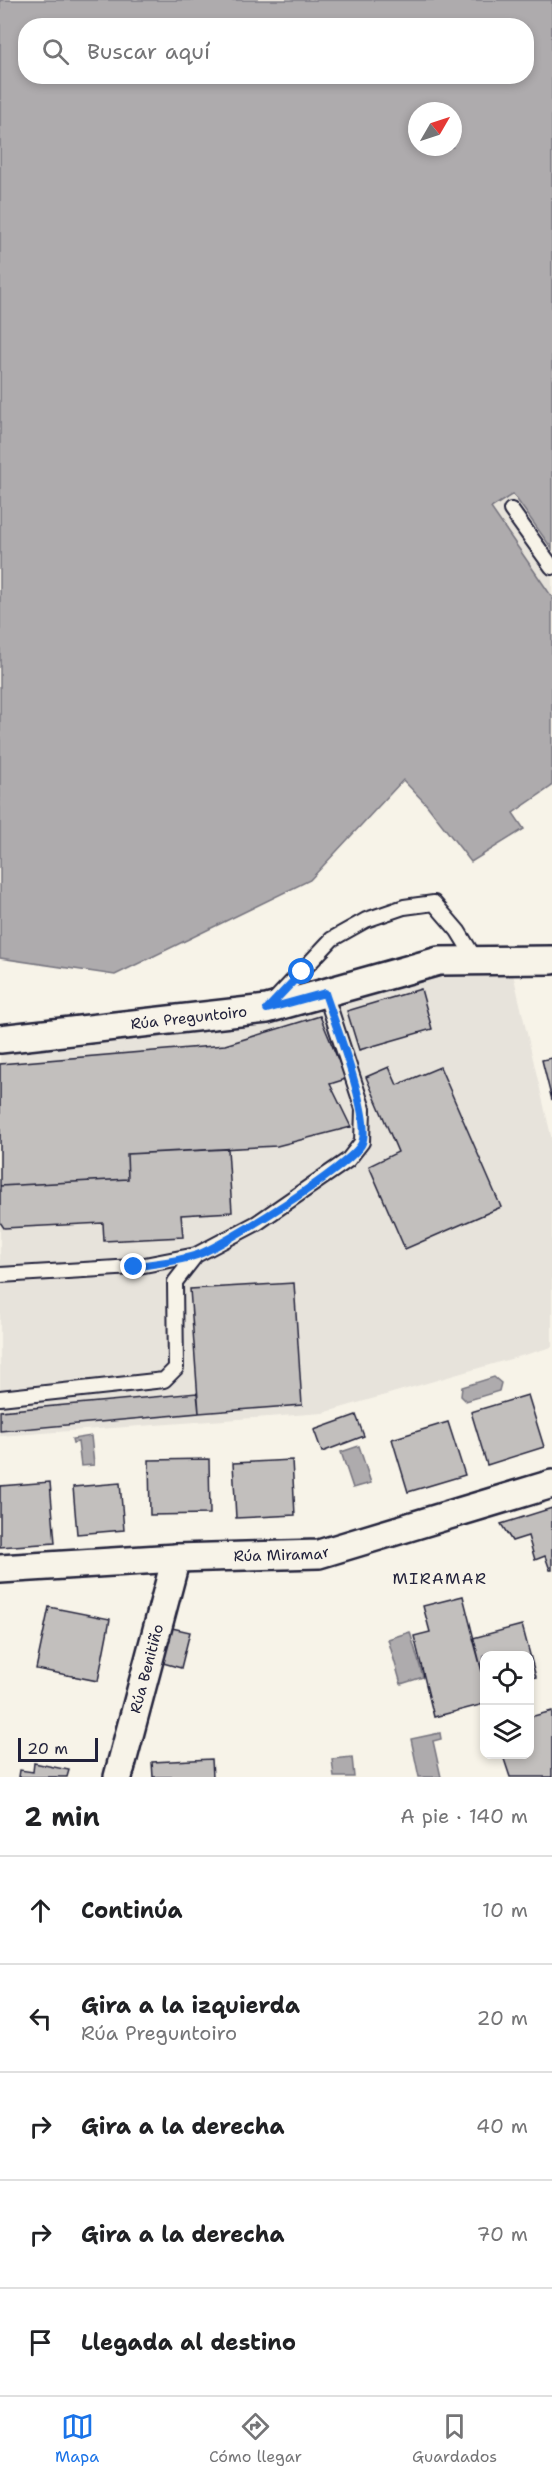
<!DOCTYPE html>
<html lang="es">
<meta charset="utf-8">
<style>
:root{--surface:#fff;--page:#f6f6f6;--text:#202124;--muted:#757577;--line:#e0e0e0;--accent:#1a73e8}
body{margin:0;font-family:"Shantell Sans",sans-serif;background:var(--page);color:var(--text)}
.controls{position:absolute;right:18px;bottom:18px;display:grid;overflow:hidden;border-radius:12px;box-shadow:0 3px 9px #0003}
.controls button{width:54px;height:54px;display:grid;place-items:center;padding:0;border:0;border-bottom:2px solid var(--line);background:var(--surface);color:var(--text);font:30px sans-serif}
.compass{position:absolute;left:408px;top:102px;width:54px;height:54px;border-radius:50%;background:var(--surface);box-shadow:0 3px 9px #0003;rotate:51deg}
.scale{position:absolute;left:18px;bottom:15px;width:80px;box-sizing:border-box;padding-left:6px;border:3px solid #22223b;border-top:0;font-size:16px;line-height:21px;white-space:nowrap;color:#22223b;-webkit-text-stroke:4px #f7f3e8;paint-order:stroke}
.stop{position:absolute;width:18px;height:18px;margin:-14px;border:4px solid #1a73e8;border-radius:50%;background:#fff}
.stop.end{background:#1a73e8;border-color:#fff;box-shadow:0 2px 6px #0008}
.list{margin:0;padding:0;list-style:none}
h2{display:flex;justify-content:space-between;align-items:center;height:78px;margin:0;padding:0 24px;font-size:26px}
h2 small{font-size:20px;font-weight:400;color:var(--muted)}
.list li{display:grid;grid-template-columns:39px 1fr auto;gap:18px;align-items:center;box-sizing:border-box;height:108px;padding:0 24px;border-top:2px solid var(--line)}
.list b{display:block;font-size:22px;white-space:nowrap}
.list p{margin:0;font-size:20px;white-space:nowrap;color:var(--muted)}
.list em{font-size:20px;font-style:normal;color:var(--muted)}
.icon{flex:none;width:33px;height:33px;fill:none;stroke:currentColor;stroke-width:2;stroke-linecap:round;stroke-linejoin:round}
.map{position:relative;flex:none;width:552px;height:1777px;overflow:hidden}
.search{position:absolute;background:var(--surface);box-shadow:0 3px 9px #0003;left:18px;right:18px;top:18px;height:66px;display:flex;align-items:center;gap:15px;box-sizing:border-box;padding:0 21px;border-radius:24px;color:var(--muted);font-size:22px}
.sheet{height:618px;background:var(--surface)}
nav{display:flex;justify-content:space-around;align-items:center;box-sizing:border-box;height:84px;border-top:2px solid var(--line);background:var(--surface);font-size:16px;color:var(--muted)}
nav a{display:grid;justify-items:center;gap:3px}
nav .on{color:var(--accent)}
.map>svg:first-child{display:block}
</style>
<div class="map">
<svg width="552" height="1777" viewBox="0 0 552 1777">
<rect width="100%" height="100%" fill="#f7f3e8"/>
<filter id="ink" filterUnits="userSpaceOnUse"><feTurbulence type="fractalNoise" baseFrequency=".0167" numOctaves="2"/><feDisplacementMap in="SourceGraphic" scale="12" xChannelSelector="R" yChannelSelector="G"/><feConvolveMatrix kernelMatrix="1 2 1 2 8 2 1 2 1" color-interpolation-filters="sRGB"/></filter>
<g filter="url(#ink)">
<!-- built -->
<path fill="#e7e3db" d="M 513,493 L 552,549 L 552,597 L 491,508 Z
M 510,961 L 552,1140 L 552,1347 L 323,1413 L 0,1436 L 0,1036 L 267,1009 L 406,970 Z"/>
<!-- water -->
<path fill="#aeabad" stroke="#76747f" stroke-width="1.5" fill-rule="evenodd" d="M 0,0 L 552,0 L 552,549 L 513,494 L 491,508 L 552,597 L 552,786 L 513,813 L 524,829 L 471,862 L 426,804 L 403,780 L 310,880 L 115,975 L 0,958 ZM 26,26 L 526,26 L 526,76 L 26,76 ZM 417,111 L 453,111 L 453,147 L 417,147 Z
M 494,1377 L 501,1383 L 499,1391 L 466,1401 L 461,1396 L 462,1387 Z
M 91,1436 L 94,1465 L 81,1466 L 78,1442 L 73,1443 L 72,1439 Z
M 359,1446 L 371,1483 L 353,1488 L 341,1452 Z
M 410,1632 L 423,1677 L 401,1684 L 388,1639 Z
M 440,1733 L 441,1739 L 433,1741 L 441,1777 L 419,1777 L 411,1739 Z
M 352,1757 L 354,1777 L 334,1777 L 332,1759 Z"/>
<!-- building -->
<path fill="#c2bfbd" stroke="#22223b" stroke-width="1.5" d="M 421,989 L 432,1029 L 359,1050 L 347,1011 Z
M 320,1016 L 346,1079 L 330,1084 L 351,1127 L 277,1146 L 127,1154 L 128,1179 L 0,1186 L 0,1064 L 225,1045 Z
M 552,1058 L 552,1100 L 542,1060 Z
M 389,1067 L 397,1085 L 440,1067 L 501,1207 L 405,1249 L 369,1166 L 398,1152 L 366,1077 Z
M 228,1149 L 232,1212 L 181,1215 L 183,1237 L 104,1241 L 103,1223 L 4,1228 L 0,1222 L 0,1186 L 128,1179 L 127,1154 Z
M 294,1283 L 302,1405 L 199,1413 L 190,1289 Z
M 197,1393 L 199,1413 L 0,1431 L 0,1411 Z
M 528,1395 L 544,1447 L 487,1465 L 471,1412 Z
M 356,1415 L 364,1436 L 322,1452 L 314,1430 Z
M 448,1422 L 465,1475 L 408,1492 L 392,1439 Z
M 209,1459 L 210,1514 L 150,1515 L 149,1460 Z
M 292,1460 L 295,1515 L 236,1518 L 233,1463 Z
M 50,1482 L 55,1543 L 0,1547 L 0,1486 Z
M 120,1483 L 124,1530 L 77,1534 L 73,1487 Z
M 552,1508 L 552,1570 L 550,1570 L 545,1556 L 535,1560 L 528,1536 L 512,1541 L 501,1524 Z
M 463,1596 L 484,1679 L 484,1704 L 434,1717 L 414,1636 L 430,1632 L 423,1606 Z
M 49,1607 L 110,1619 L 98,1681 L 36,1669 Z
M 522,1625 L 536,1677 L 530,1679 L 530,1656 L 484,1656 L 484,1679 L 473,1638 Z
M 172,1628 L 190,1632 L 181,1668 L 163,1663 Z
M 552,1711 L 552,1777 L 510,1777 L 503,1756 L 530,1754 L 530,1717 Z
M 212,1759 L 213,1777 L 153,1777 L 152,1762 Z
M 34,1763 L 69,1770 L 67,1777 L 19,1777 L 20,1770 L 33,1772 Z"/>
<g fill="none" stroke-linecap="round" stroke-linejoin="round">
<!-- lane casing -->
<g stroke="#22223b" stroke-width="18">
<path id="lane" d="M 511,510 L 552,567
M 272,1003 L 332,939 L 366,920 L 404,907 L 434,903 L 458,931 L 477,962
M 0,1275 L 134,1267 L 196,1255 L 257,1223 L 348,1160 L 362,1142 L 363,1109 L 325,993
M 0,1398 L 164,1380 L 176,1368 L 175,1282 L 196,1255"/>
</g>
<!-- street casing -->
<g stroke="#22223b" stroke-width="32">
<g id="street">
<path id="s1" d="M 0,1039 L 267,1009 L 439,961 L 552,960"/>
<path id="s2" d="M 0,1569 L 176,1558 L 319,1554 L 552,1484"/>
<path id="s3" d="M 118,1777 L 176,1558"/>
</g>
</g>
<!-- lane -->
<use href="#lane" stroke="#f7f3e8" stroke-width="14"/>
<!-- street -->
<use href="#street" stroke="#f7f3e8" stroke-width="27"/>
</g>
</g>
<g fill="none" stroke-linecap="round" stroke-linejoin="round" filter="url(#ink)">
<!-- route -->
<path stroke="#1a73e8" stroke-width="8" d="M 134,1267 C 154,1263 177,1262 197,1255 C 223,1246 354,1164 362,1143 C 372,1118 334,1021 325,993 L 267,1009 L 302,972"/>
</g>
<g text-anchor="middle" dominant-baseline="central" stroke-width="4.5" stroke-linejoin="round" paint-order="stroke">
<!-- street labels -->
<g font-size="15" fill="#22223b" stroke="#f7f3e8">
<text stroke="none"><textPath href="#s1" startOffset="190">Rúa Preguntoiro</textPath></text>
<text stroke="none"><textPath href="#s2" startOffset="282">Rúa Miramar</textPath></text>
<text stroke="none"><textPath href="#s3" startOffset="112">Rúa Benitiño</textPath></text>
</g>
<!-- neighbourhood labels -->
<g font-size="16" letter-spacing="1.5" fill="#22223b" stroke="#f7f3e8">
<text x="440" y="1578">MIRAMAR</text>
</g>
</g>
</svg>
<div class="controls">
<button><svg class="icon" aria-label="locate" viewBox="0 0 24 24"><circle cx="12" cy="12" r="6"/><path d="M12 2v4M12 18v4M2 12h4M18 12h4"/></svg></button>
<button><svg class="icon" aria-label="layers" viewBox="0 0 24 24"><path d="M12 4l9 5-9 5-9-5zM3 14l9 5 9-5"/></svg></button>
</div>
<svg class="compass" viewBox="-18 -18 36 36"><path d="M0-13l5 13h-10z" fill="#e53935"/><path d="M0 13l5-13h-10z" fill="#757577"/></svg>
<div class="scale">20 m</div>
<div class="stop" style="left:302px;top:972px"></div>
<div class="stop end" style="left:134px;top:1267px"></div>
<div class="search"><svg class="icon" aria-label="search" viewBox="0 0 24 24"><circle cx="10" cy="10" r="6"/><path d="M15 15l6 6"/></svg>Buscar aquí</div>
</div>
<section class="sheet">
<h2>2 min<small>A pie · 140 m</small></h2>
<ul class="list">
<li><svg class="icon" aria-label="ahead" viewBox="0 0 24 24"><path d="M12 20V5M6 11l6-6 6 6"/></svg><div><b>Continúa</b></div><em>10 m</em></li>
<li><svg class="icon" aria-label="left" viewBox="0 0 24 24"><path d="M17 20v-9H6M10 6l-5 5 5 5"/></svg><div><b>Gira a la izquierda</b><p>Rúa Preguntoiro</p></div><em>20 m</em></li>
<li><svg class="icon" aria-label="right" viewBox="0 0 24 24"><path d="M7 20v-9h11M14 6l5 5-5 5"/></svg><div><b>Gira a la derecha</b></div><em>40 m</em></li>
<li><svg class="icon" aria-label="right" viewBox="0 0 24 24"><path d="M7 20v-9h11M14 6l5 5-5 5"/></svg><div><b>Gira a la derecha</b></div><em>70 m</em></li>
<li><svg class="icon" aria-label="arrive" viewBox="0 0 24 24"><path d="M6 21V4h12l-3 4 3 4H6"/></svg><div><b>Llegada al destino</b></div></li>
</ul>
</section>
<nav>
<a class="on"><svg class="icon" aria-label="map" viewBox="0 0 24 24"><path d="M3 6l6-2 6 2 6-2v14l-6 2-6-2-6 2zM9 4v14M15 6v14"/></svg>Mapa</a>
<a><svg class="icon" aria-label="directions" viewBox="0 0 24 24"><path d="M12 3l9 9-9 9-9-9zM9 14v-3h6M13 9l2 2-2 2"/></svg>Cómo llegar</a>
<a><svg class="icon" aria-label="saved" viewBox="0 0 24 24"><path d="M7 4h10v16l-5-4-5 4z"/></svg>Guardados</a>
</nav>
